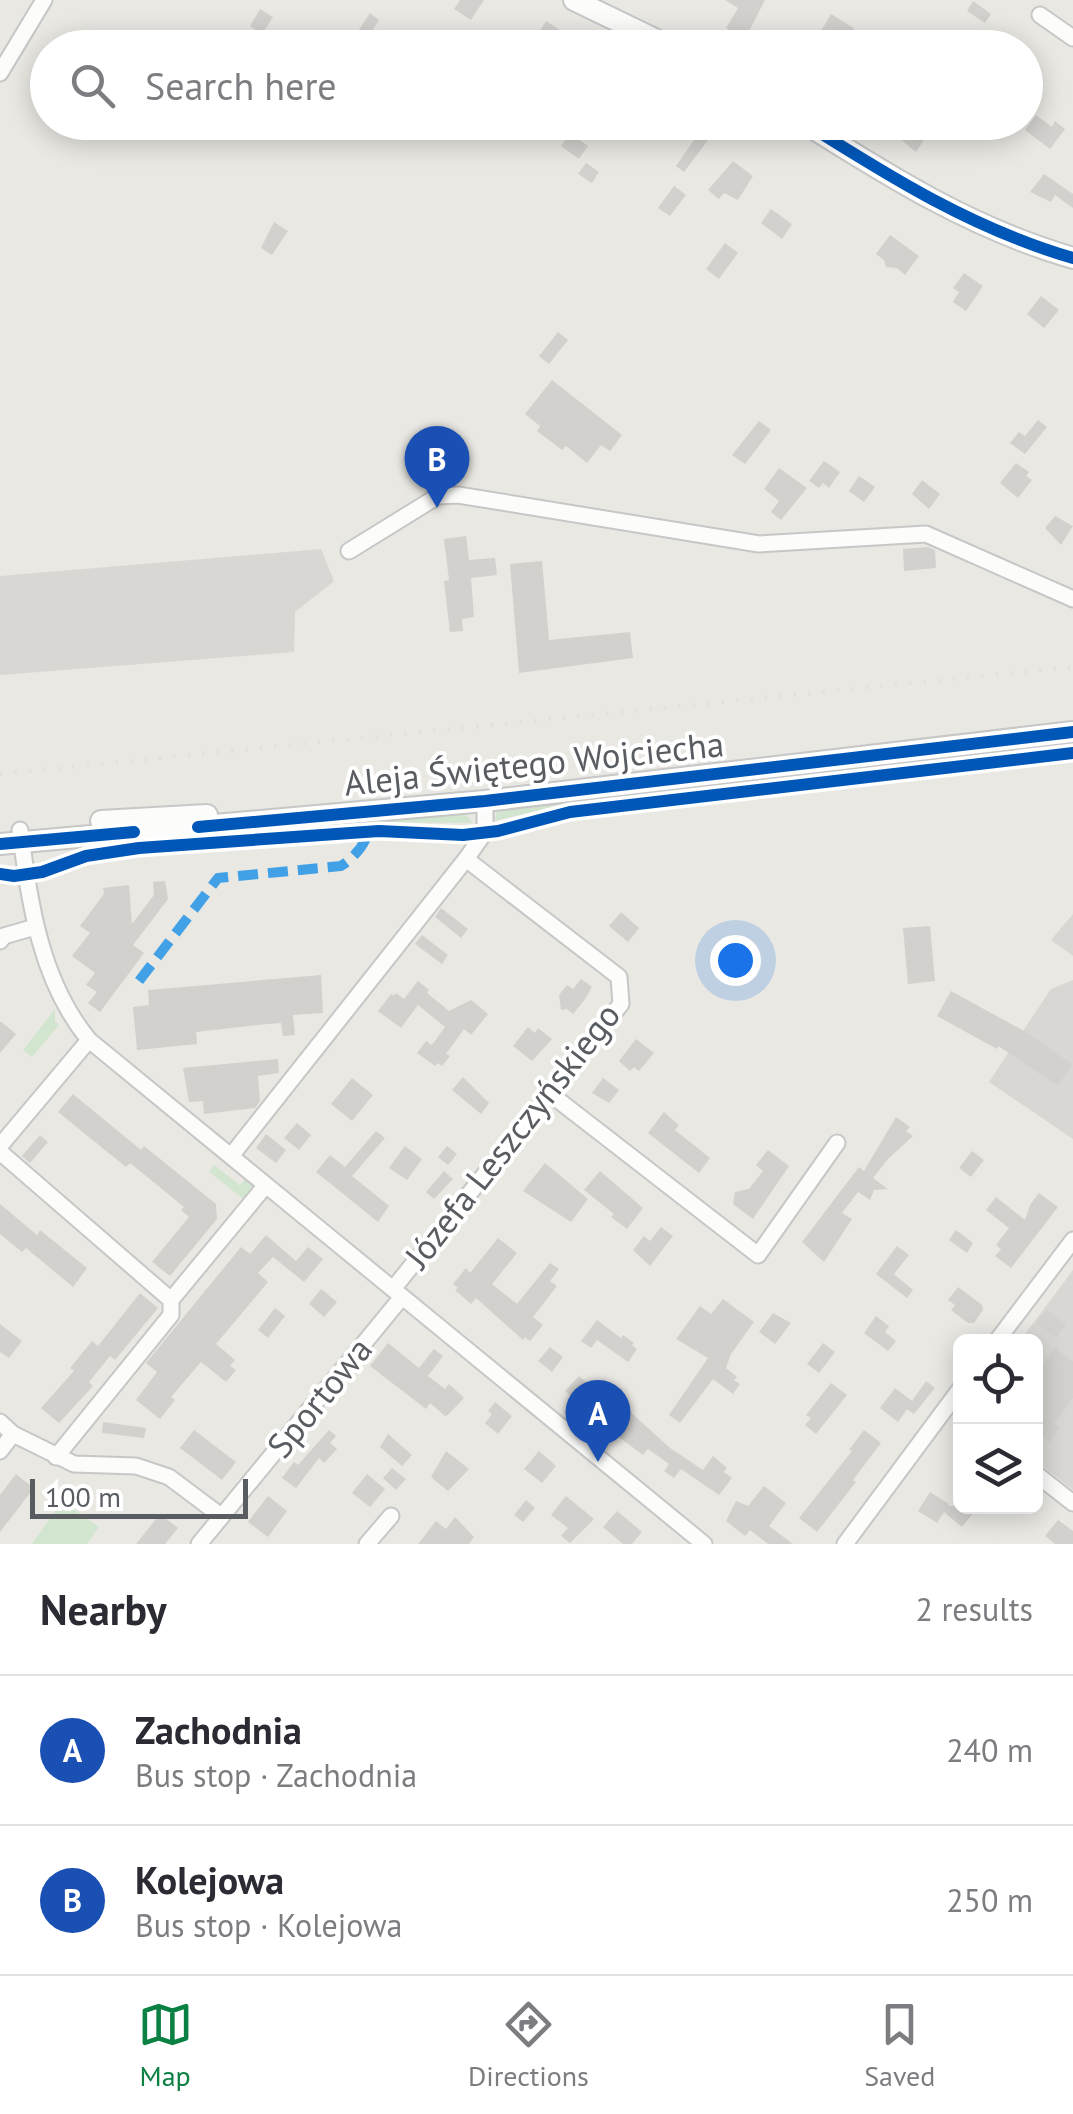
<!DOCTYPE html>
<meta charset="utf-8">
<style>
:root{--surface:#fff;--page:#f2f2f3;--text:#2b2b33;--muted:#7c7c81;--line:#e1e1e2;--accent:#0b8043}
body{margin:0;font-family:"PT Sans",sans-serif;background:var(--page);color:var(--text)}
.controls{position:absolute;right:30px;bottom:30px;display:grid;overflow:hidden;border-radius:15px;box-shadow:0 5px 25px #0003}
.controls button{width:90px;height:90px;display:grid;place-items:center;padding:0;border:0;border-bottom:2px solid var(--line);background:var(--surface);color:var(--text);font:50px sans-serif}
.scale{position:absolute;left:30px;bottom:25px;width:218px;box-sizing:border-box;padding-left:10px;border:5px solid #595d61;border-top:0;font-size:28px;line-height:35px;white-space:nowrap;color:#595d61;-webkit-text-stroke:8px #fff;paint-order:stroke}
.you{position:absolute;left:735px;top:960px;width:35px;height:35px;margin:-25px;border:8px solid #fff;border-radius:50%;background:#1a73e8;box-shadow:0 0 0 15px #1a73e833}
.badge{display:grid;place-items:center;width:65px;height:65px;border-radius:50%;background:var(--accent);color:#fff;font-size:32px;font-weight:700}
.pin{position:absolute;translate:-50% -82px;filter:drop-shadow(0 2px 5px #0008)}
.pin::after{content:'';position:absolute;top:52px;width:35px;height:30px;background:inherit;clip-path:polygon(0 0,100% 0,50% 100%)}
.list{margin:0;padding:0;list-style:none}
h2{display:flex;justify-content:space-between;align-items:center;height:130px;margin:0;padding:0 40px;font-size:42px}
h2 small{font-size:32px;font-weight:400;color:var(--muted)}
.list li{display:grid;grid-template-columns:65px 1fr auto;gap:30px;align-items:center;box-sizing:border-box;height:150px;padding:0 40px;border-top:2px solid var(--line)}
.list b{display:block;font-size:38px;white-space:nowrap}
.list p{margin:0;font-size:32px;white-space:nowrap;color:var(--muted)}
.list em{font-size:32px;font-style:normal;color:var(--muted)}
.icon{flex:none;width:55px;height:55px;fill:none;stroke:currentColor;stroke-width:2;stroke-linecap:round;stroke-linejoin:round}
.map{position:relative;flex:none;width:1073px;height:1544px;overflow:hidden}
.search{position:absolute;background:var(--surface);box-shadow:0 5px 25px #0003;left:30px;right:30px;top:30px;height:110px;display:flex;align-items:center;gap:25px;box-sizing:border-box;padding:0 35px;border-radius:55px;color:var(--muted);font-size:38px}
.sheet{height:430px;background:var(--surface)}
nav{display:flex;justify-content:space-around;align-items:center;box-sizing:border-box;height:140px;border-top:2px solid var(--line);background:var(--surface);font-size:28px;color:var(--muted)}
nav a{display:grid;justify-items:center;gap:5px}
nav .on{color:var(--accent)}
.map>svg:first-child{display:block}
</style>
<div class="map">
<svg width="1073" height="1544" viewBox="0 0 1073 1544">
<rect width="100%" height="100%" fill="#e9e8e3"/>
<!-- industrial -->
<path fill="#d9d7d3" d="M 321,549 L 334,581 L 295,612 L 294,652 L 0,675 L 0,576 Z
M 1073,914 L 1073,956 L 1051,940 Z
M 1073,980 L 1073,1139 L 989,1082 L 1051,989 Z
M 1073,1270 L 1073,1490 L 1036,1461 L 1036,1342 L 1019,1342 Z"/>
<!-- green -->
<path fill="#d2e5cf" d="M 1011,754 L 1013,757 L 764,786 L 764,785 Z
M 752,778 L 754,781 L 569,803 L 494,821 L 497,812 L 504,807 Z
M 755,785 L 755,788 L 532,817 L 569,808 Z
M 457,812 L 467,816 L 473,823 L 374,822 L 375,819 Z
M 55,1009 L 55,1021 L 59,1025 L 32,1057 L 23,1050 Z
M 214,1165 L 240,1185 L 247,1177 L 253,1184 L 246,1201 L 209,1172 Z
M 62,1501 L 99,1527 L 87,1544 L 32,1544 Z"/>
<!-- building -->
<path fill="#d2d1ce" d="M 460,0 L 484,0 L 471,20 L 454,9 Z
M 725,0 L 765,0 L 741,47 L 730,40 L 734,33 L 726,28 L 738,8 Z
M 973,1 L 991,14 L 985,23 L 967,11 Z
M 260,9 L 273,17 L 262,34 L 250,26 Z
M 370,13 L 379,20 L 361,48 L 347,48 Z
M 831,14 L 854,28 L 842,48 L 811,48 Z
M 546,21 L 587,48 L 529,48 Z
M 314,34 L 334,48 L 305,48 Z
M 1033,73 L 1044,80 L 1026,108 L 1026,84 Z
M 1036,115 L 1052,127 L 1055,121 L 1065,129 L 1050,149 L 1025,130 Z
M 902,122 L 912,122 L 923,130 L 918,136 L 924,140 L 916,152 L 894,134 Z
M 570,133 L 588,146 L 579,159 L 561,146 Z
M 699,133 L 708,140 L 684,172 L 676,166 Z
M 733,161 L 753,176 L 738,200 L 724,193 L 719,199 L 708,190 Z
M 586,163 L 599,172 L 592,183 L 578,174 Z
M 1044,174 L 1073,194 L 1073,208 L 1055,195 L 1051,202 L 1030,192 Z
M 674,186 L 686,195 L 670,216 L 658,208 Z
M 771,209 L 792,224 L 782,239 L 761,223 Z
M 274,222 L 288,231 L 272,255 L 261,248 Z
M 890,235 L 919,256 L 905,275 L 897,268 L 886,267 L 884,260 L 876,254 Z
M 725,243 L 738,253 L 719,279 L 706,269 Z
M 964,273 L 983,286 L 966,311 L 953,302 L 959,292 L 953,288 Z
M 1041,296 L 1059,310 L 1044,328 L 1027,314 Z
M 558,332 L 568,340 L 549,364 L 539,356 Z
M 552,380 L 622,435 L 610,451 L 601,445 L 587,463 L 566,446 L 562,450 L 537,431 L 540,426 L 525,414 Z
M 1038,420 L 1047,427 L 1025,454 L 1010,443 L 1019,432 L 1025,436 Z
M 759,421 L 771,430 L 745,464 L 732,455 Z
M 824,461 L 840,472 L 829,488 L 823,483 L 819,488 L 809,481 Z
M 1016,463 L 1029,472 L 1026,476 L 1032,480 L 1018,498 L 1000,483 Z
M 779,468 L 807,488 L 781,520 L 771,512 L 779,501 L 764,489 Z
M 859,476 L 875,487 L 864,502 L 849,491 Z
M 922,480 L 940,494 L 929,509 L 912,494 Z
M 1055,516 L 1073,526 L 1061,545 L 1045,528 Z
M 466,536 L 469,560 L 495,558 L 497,575 L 471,578 L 474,617 L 462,619 L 463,631 L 450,632 L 444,581 L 449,580 L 444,539 Z
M 928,547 L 935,550 L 936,568 L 904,571 L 903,549 Z
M 542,561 L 549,640 L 630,632 L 633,658 L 519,673 L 510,564 Z
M 165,881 L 168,899 L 133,945 L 144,953 L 100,1012 L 88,1003 L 97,992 L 86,985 L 95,973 L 72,956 L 90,933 L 80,926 L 104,894 L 103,888 L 129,885 L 132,924 L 154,895 L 153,882 Z
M 441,908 L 468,929 L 461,938 L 435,917 Z
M 621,912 L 639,928 L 628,942 L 609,926 Z
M 930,926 L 935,981 L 908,984 L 903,928 Z
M 422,935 L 448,955 L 442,964 L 415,944 Z
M 321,975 L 323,1013 L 293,1015 L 295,1035 L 283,1036 L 281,1023 L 268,1024 L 196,1032 L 197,1044 L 137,1050 L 133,1007 L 149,1005 L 148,990 Z
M 581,979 L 592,987 L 585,999 L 573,1014 L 567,1009 L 561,1010 L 559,995 L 567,985 L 573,989 Z
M 418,981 L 429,990 L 427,993 L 449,1011 L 471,1000 L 488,1014 L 471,1035 L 464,1029 L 446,1054 L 450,1056 L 442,1066 L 438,1063 L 435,1066 L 417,1053 L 426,1041 L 432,1045 L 445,1027 L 418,1005 L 401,1028 L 378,1011 L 391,994 L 394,996 L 396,993 L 404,999 Z
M 951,991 L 1024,1031 L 1072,1064 L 1058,1086 L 998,1046 L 997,1049 L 937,1016 Z
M 0,1021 L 16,1034 L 0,1053 Z
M 528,1027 L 535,1033 L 538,1028 L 552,1039 L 532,1061 L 513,1046 Z
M 636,1039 L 654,1053 L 639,1071 L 634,1067 L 630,1071 L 619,1061 Z
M 278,1059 L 279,1073 L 258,1076 L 260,1101 L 255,1108 L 204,1114 L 203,1101 L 189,1102 L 183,1068 Z
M 463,1077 L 489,1103 L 481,1114 L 452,1090 Z
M 352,1078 L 373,1095 L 352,1121 L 331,1104 Z
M 603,1078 L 619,1090 L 609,1103 L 592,1093 Z
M 73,1094 L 141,1150 L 144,1146 L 216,1204 L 217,1219 L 170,1276 L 152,1262 L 189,1217 L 181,1210 L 184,1207 L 130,1163 L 126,1167 L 58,1112 Z
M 664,1112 L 679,1125 L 675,1130 L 710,1158 L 699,1173 L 648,1133 Z
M 896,1117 L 910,1127 L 906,1131 L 913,1136 L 888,1159 L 873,1178 L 888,1189 L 874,1190 L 870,1200 L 858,1192 L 842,1213 L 852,1219 L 824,1262 L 802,1242 L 859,1167 L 864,1171 Z
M 297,1123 L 311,1135 L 299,1150 L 284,1138 Z
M 376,1131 L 385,1138 L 352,1176 L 389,1206 L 378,1222 L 316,1172 L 330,1155 L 345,1167 Z
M 266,1134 L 286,1150 L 276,1163 L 256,1148 Z
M 40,1135 L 48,1142 L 30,1163 L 22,1156 Z
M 405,1146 L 422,1159 L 407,1180 L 389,1168 Z
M 447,1146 L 457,1154 L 448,1165 L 438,1157 Z
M 768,1150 L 789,1166 L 753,1219 L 733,1204 L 735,1192 L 749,1189 L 763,1171 L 756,1165 Z
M 972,1151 L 984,1160 L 971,1177 L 959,1168 Z
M 545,1163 L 588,1199 L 571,1222 L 523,1191 Z
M 444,1171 L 453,1179 L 434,1199 L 426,1192 Z
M 600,1171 L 643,1208 L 627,1229 L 611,1217 L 614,1214 L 584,1190 Z
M 1039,1193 L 1058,1207 L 1011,1268 L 995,1256 L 1001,1249 L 996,1245 L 1009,1228 L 986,1210 L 996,1197 L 1025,1220 L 1030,1205 Z
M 0,1204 L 37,1235 L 40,1230 L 87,1268 L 73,1287 L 26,1248 L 22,1252 L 0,1234 Z
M 661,1227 L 673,1236 L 650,1266 L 633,1250 L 644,1236 L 650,1241 Z
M 956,1230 L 973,1243 L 967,1253 L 949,1240 Z
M 266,1235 L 296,1261 L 308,1247 L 323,1259 L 304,1282 L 273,1257 L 258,1273 L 268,1282 L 216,1344 L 235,1360 L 230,1366 L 236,1370 L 226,1382 L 201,1362 L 171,1397 L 175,1400 L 160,1419 L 136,1400 L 157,1372 L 146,1363 L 241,1247 L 250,1254 Z
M 498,1238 L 517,1253 L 492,1284 L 517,1304 L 550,1263 L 559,1269 L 550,1281 L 557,1286 L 533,1317 L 543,1325 L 530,1341 L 525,1337 L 523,1340 L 476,1298 L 471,1304 L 455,1290 L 458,1288 L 453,1284 L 466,1268 L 470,1273 Z
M 897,1246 L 909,1255 L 894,1274 L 913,1290 L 907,1298 L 876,1274 Z
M 958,1287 L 982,1305 L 983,1310 L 974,1323 L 968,1323 L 951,1310 L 955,1305 L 948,1300 Z
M 321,1289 L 337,1302 L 324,1317 L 309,1304 Z
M 140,1293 L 158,1308 L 115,1360 L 110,1356 L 89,1382 L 93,1386 L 59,1423 L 41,1408 L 74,1371 L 70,1368 L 92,1341 L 98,1346 Z
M 723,1299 L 754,1322 L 731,1354 L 726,1368 L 737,1377 L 734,1380 L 740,1384 L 733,1394 L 713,1379 L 680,1423 L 669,1415 L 708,1358 L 676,1339 L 700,1306 L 711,1314 Z
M 275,1308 L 285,1316 L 268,1338 L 258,1330 Z
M 1047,1309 L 1066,1325 L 1056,1338 L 1036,1323 Z
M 773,1313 L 791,1323 L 775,1344 L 759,1332 Z
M 876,1316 L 889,1326 L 885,1332 L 896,1341 L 888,1351 L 864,1333 Z
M 597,1320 L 621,1338 L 623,1335 L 634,1343 L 632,1345 L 637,1349 L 628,1362 L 597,1340 L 591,1348 L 581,1341 Z
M 0,1324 L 22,1341 L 9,1358 L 0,1352 Z
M 388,1343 L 419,1368 L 434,1349 L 443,1356 L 428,1376 L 445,1389 L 449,1384 L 464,1398 L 448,1415 L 445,1416 L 430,1403 L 426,1409 L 370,1366 Z
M 823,1343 L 835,1352 L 819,1373 L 807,1364 Z
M 550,1347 L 563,1357 L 552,1372 L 538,1361 Z
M 1055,1348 L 1073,1361 L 1073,1398 L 1054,1423 L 1060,1427 L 1050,1442 L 1036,1431 L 1036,1375 Z
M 579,1376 L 596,1390 L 583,1406 L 565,1391 Z
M 926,1381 L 935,1388 L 914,1414 L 907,1409 L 898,1422 L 880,1408 L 895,1388 L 912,1401 Z
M 831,1383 L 847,1395 L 816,1434 L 805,1425 L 811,1418 L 806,1415 Z
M 598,1392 L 608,1400 L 615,1398 L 670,1448 L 703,1470 L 713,1456 L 727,1468 L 724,1472 L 732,1478 L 719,1495 L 681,1469 L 674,1478 L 664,1471 L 669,1464 L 648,1449 L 643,1455 L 604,1426 L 599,1420 Z
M 495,1402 L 512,1416 L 498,1434 L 485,1423 L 492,1414 L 488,1411 Z
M 103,1422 L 146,1428 L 144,1438 L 102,1433 Z
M 194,1430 L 236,1462 L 222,1480 L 180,1448 Z
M 329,1430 L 336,1436 L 330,1443 L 337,1449 L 324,1463 L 319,1458 L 296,1488 L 282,1478 L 294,1462 L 298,1465 Z
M 864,1430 L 881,1443 L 853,1480 L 856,1482 L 817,1532 L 799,1518 L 852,1451 L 849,1450 Z
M 388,1434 L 412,1455 L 402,1466 L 380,1447 Z
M 446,1451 L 469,1469 L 448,1491 L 431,1477 Z
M 539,1451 L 556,1466 L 542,1483 L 524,1469 Z
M 392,1468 L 406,1479 L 396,1490 L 383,1478 Z
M 16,1474 L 34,1488 L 0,1532 L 0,1495 Z
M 367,1474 L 385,1489 L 370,1507 L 352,1493 Z
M 764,1486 L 786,1503 L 769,1526 L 793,1544 L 768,1544 L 750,1530 L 745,1536 L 726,1521 L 736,1501 L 748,1506 Z
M 930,1492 L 949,1504 L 948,1506 L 979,1506 L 962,1527 L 944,1512 L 937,1523 L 918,1511 Z
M 268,1496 L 287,1511 L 268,1537 L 248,1522 Z
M 566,1496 L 594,1519 L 570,1543 L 561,1536 L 568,1528 L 551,1515 Z
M 526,1500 L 535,1508 L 523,1522 L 514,1515 Z
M 617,1511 L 642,1532 L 632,1544 L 623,1544 L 603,1527 Z
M 160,1514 L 178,1528 L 165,1544 L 136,1544 Z
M 455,1517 L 474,1537 L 469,1544 L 418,1544 L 436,1521 L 446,1529 Z
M 1058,1520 L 1073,1531 L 1073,1544 L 1055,1544 L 1045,1536 Z"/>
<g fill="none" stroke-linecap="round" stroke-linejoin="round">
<!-- street casing -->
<g stroke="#c6c7c6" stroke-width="19">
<path id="street" d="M 1040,15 L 1073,38
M 0,73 L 44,0
M 349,551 L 438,496 L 458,495 L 759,544 L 926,534 L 1073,599
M 20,830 C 30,904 40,980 89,1040 L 704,1544
M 466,859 L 485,832 L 485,801
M 0,941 L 4,936 L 35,927
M 549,1093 L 758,1255 L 837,1143
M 0,1146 L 89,1040
M 0,1152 L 171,1300
M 231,1156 L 466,859 L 619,977 L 621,1004 L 393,1289
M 996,1342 L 1073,1240
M 0,1422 L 13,1434 L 74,1464 L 136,1466 L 169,1477 L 221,1516
M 0,1451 L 13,1434
M 56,1457 L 171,1315 L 171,1300 L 266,1185
M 1036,1474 L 1073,1503
M 199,1544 L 402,1297
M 367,1544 L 391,1516
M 845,1544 L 960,1389"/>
</g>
<!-- secondary casing -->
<g stroke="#c6c7c6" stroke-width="24">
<path id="secondary" d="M 574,0 L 673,48
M 803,122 C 890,177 973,229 1073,258
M 101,821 L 207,815
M 0,844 L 485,801 L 1073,732"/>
</g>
<!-- street -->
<use href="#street" stroke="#fcfcfb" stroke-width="15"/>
<!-- secondary -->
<use href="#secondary" stroke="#fcfcfb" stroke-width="20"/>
<!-- rail -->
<path stroke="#e0e1e0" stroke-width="4" stroke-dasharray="2.5 12" stroke-linecap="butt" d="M 0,774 L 1073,667"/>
<!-- quiet -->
<path stroke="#42a1e6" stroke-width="10" stroke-dasharray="20 10" stroke-linecap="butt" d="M 139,981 L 218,878 L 341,866 C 354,858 369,841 369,825"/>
<!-- cycleway casing -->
<g stroke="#fff" stroke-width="19">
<path id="cycleway" d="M 803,122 C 890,177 973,229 1073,258
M 198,827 L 485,801 L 1073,732
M 0,844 L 134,832
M 0,874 L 14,876 L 42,872 L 86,856 L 139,848 L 379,831 L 463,835 L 498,831 L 570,812 L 1073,753"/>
</g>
<!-- cycleway -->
<use href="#cycleway" stroke="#0057b8" stroke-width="12"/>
</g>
<g text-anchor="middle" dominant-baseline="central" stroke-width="8" stroke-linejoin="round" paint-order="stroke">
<!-- street labels -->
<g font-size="35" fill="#595d61" stroke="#fff">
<text transform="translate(534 763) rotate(-6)">Aleja Świętego Wojciecha</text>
<text transform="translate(512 1135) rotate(-52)">Józefa Leszczyńskiego</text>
<text transform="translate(319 1397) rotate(-51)">Sportowa</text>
</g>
</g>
</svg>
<div class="controls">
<button><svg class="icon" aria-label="locate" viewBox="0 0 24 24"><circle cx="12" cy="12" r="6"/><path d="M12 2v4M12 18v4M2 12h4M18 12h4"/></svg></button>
<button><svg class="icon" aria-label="layers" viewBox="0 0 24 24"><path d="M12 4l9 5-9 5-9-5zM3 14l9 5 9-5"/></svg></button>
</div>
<div class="scale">100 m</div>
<div class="you"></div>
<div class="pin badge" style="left:598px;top:1462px;background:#1a4fb4">A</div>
<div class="pin badge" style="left:437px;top:508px;background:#1a4fb4">B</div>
<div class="search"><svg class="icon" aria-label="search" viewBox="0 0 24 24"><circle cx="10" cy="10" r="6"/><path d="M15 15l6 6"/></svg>Search here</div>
</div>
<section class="sheet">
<h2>Nearby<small>2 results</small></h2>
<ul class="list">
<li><span class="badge" style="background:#1a4fb4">A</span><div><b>Zachodnia</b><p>Bus stop · Zachodnia</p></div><em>240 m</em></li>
<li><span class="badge" style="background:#1a4fb4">B</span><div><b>Kolejowa</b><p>Bus stop · Kolejowa</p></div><em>250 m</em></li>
</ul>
</section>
<nav>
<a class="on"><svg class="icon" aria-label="map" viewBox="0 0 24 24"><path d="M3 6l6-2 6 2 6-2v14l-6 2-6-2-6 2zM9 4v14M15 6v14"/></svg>Map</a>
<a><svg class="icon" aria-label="directions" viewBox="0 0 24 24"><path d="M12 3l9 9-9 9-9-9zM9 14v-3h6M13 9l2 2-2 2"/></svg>Directions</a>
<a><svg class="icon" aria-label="saved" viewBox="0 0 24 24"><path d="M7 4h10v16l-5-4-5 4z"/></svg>Saved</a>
</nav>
